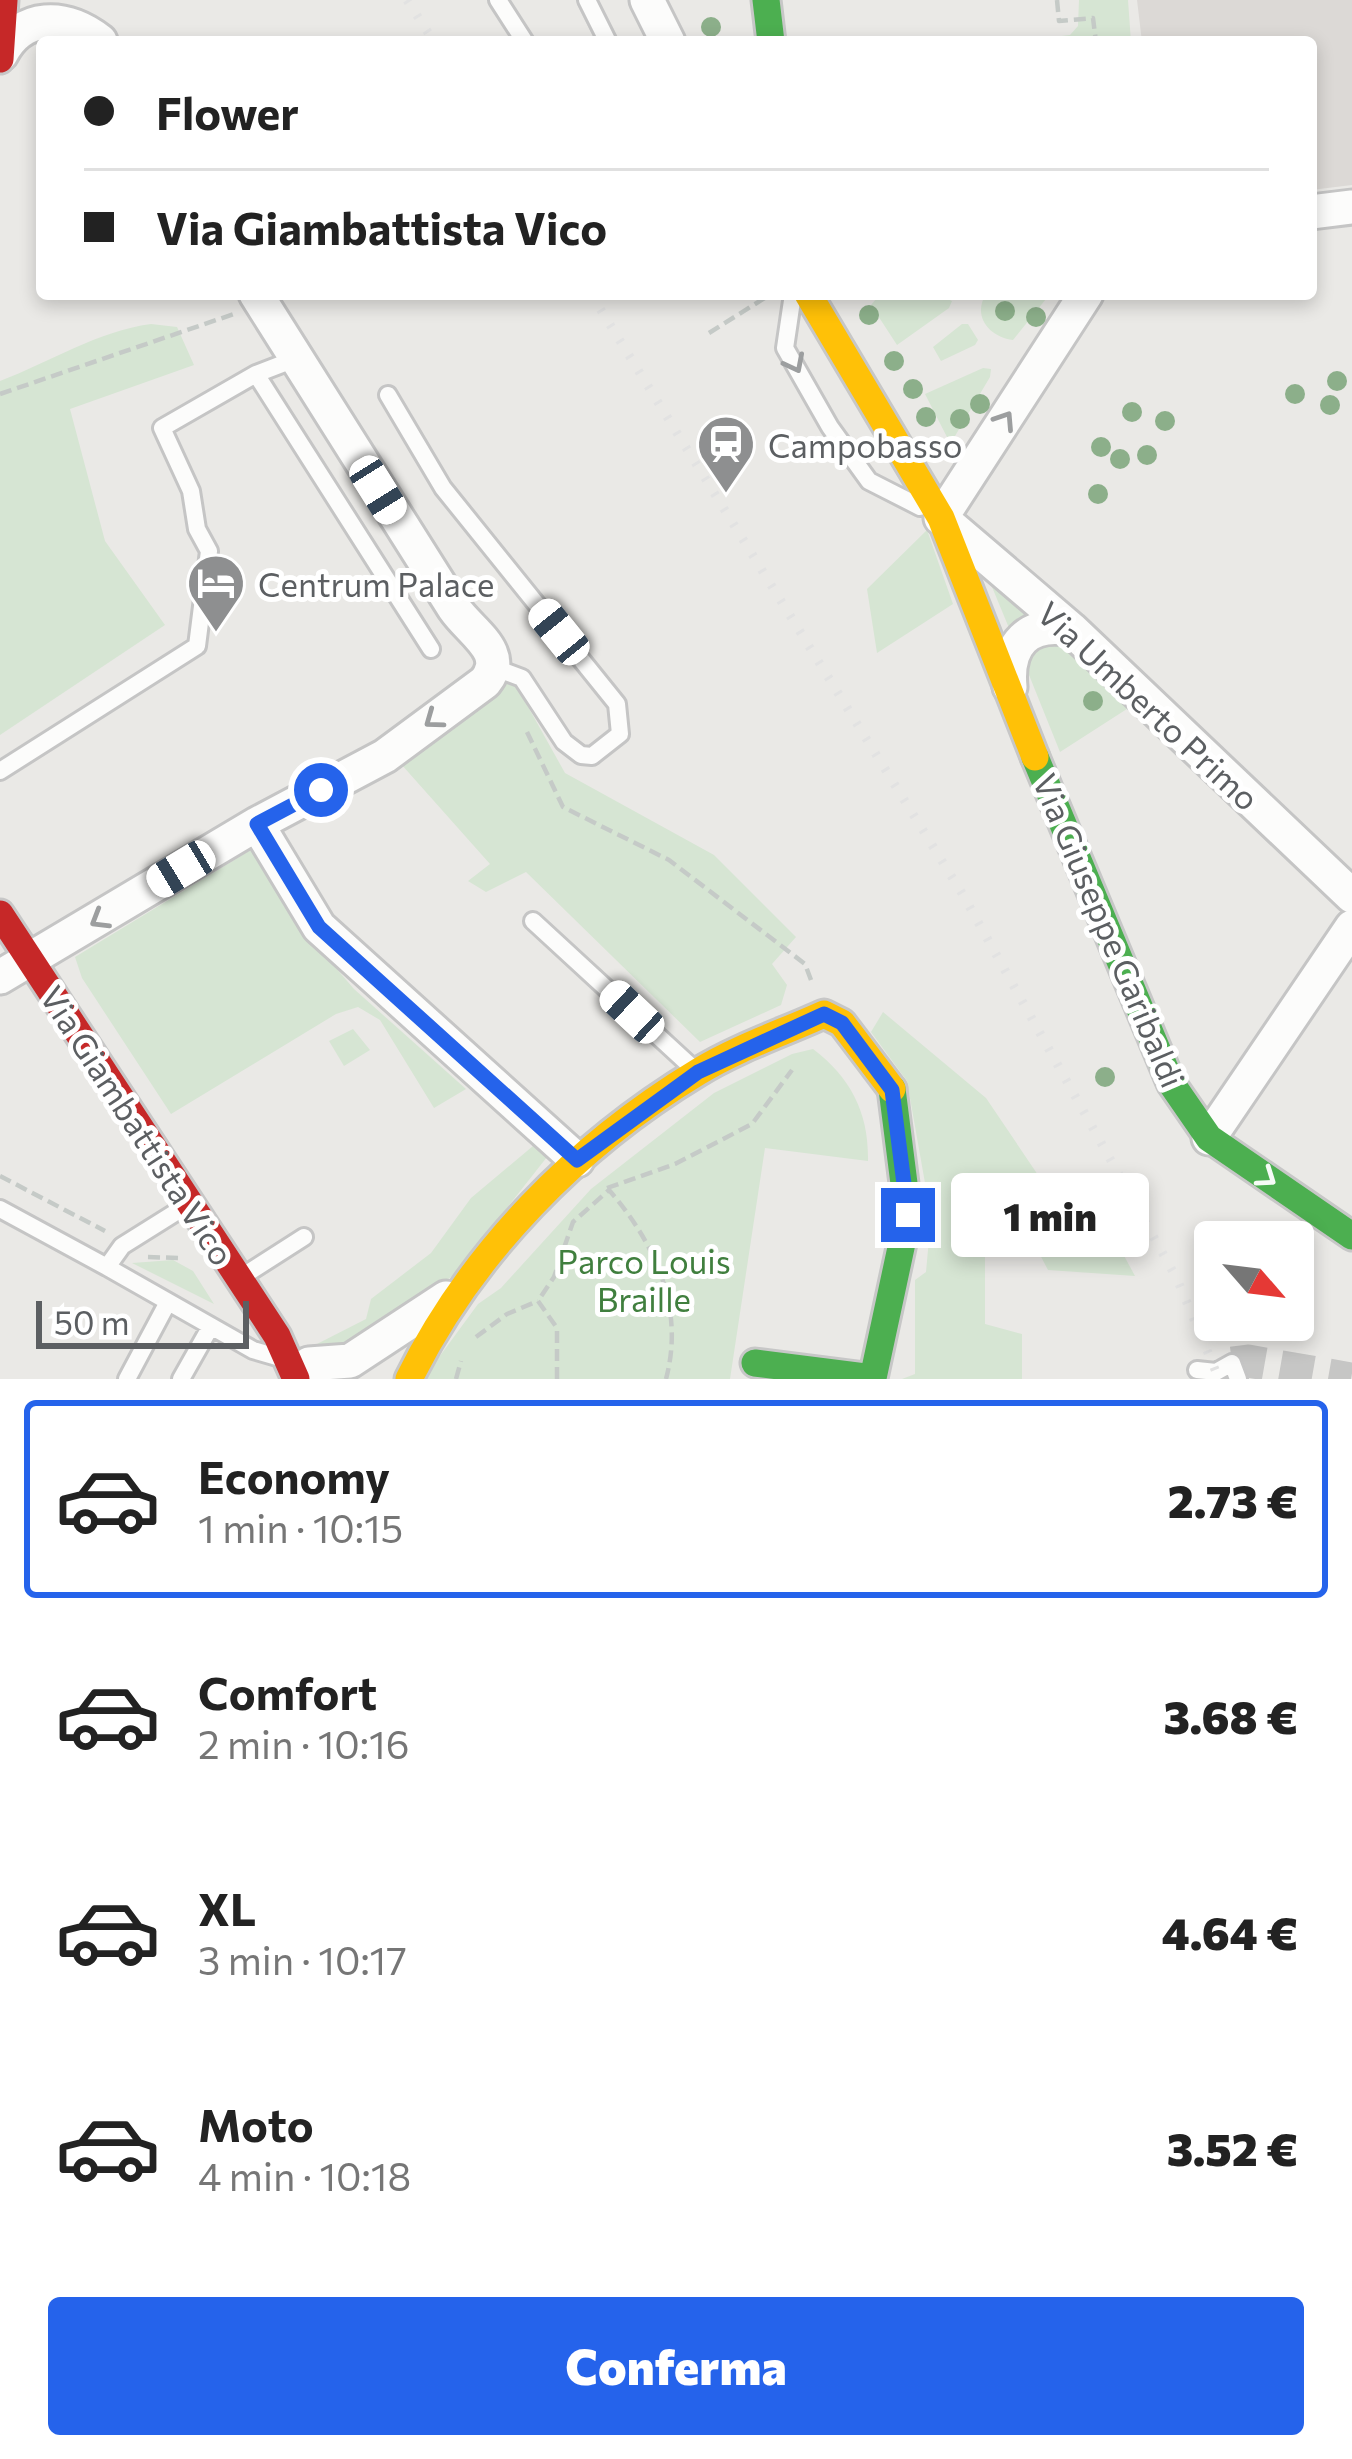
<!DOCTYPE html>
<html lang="it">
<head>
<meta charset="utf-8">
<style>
  :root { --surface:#fff; --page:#f2f2f2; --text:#222; --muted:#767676; --line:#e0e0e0; --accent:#2563eb }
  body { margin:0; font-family:Commissioner,sans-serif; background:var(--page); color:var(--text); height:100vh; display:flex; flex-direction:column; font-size:45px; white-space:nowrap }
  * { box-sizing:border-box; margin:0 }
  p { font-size:39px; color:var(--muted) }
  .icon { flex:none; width:66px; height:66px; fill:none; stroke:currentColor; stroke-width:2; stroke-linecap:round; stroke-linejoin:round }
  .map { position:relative; height:1379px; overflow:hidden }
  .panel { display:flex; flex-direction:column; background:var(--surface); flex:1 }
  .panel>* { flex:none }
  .banner { position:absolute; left:36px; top:36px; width:1281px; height:264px; border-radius:12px; box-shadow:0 6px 18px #0003; display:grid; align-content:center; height:264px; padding:0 48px; background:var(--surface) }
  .needle { width:78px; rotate:118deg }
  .tools { position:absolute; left:1194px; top:1221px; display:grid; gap:24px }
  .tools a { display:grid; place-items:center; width:120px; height:120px; border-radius:12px; background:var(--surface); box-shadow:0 6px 18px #0003; font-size:60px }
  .scale { position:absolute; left:36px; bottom:30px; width:213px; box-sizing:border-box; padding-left:12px; border:6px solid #5c5f62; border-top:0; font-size:33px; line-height:42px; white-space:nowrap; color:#5c5f62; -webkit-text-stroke:9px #fff; paint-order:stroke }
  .end { position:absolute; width:54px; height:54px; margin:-27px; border:15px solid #2563eb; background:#fff; box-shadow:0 0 0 6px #fff }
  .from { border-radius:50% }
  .bubble { position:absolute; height:84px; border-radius:12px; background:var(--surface); box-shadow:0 6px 18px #0003; font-size:39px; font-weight:800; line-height:84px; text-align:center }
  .car { position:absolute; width:36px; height:72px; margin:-36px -18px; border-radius:15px; box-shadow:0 0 9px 3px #0007; background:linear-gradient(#fff 24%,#345 0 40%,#fff 0 76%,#345 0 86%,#fff 0) }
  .banner b { display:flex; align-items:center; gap:42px; height:114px; font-size:45px }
  .banner b+b { border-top:3px solid var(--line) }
  .banner i { width:30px; height:30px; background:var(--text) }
  ul { padding:21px 0 0; list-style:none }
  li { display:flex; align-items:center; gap:36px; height:198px; margin:0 24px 18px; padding:0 24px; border:6px solid transparent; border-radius:12px }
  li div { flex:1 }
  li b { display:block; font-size:45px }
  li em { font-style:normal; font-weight:800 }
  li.current { border-color:var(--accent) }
  li>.icon { width:108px; height:108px; stroke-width:1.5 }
  .action { display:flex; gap:24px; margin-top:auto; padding:24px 48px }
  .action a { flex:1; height:138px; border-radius:12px; background:var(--accent); color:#fff; font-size:48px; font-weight:800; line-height:138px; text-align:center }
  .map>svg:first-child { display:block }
  .education { fill:#dcd9d6 }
  .green { fill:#d6e5d3 }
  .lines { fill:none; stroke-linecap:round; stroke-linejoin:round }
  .street-tunnel { stroke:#c6c6c5; stroke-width:33; stroke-dasharray:33 16; stroke-linecap:butt }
  .lane-casing { stroke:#c5c5c5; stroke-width:22 }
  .street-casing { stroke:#c5c5c5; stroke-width:39 }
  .fast-casing { stroke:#c7c7c7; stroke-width:33 }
  .slow-casing { stroke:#c7c7c7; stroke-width:33 }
  .jam-casing { stroke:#c7c7c7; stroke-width:33 }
  .path { stroke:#c5cac7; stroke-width:4.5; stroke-dasharray:12 6; stroke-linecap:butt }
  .lane { stroke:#fcfcfb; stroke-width:16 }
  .street { stroke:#fcfcfb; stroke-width:33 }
  .fast { stroke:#4caf50; stroke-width:27 }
  .slow { stroke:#ffc107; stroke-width:27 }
  .jam { stroke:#c62828; stroke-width:27 }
  .rail { stroke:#e2e2e2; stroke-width:9; stroke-dasharray:3 15; stroke-linecap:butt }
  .tree { fill:#8caf8a }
  .oneway { stroke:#9c9e9f }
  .oneway2 { stroke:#f6fbf6 }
  .route { stroke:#2563eb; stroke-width:15 }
  .labels { text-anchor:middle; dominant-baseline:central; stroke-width:10; stroke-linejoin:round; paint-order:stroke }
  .poi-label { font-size:33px; fill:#5c5f62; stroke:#fff; text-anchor:start }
  .street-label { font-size:33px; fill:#5c5f62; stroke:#fff }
  .park-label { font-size:33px; fill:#407f3e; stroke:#fff }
</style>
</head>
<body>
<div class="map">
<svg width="1352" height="1379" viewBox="0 0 1352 1379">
  <rect width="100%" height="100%" fill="#eae9e6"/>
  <path class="education" d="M1137,0H1352V185L1311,190V42H1142Z"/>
  <path class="green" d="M1079,0H1128L1131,42H1009L1070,35L1078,26Z
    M986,294H1050L1013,340C989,337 972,316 986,294Z
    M945,298L952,301L949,308L897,345L871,305L876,299Z
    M151,324L177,327L194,365L70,409L105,541L165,625L0,735V381C50,362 98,331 151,324Z
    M962,324H968L978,340L975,345L941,361L933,347Z
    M983,368L991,369L990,377L955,436L947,437L925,394Z
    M927,530L953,604L877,653L867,589Z
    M985,570L1032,614L1009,628Z
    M1043,640L1065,645L1130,707L1060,752L1027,670L1026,658Z
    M512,678L565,773L714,855L796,937L772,964L787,985L781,1005L700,1042L526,872L486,892L468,881L490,864L401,764Z
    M259,845L317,946L354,989L466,1089L434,1108L380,1020L358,1007L336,1014L171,1114L82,978L75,957Z
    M883,1012L986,1098L1082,1240L1109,1228L1135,1276L1048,1270L1038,1251L985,1246V1324L1022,1334V1379H902L915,1374V1280L926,1272L931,1217L907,1081L871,1032Z
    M353,1029L370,1050L344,1066L329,1041Z
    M813,1049C851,1078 869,1113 868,1161L765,1148L730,1379H423L478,1304L501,1288L591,1189L714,1093L792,1054Z
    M533,1146L547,1157L454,1275L337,1354L315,1345L366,1319L371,1299L431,1253L471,1198Z
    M173,1260L193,1271L214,1304L132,1263Z"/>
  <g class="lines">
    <path class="street-tunnel" d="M1232,1363L1248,1361L1351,1379"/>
    <defs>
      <path id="lane" d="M498,0L525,42
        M587,0L608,42
        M793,294L785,348L830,427L869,481L920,507
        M256,374L295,359
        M388,395L443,488L617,704L620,734L592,756L581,755L564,742L522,678L495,668
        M0,771L197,646L209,551L197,529L191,491L162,428L256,374L431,649
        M533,921L697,1072
        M189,1204L122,1246L107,1267L253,1350L277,1357
        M0,1209L107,1267
        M240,1278L304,1237
        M1197,1370L1216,1372L1232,1363L1238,1379
        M127,1379L168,1302
        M181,1379L211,1326"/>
      <path id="street" d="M647,0L668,42
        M1,54C22,13 65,14 100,41
        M1311,212L1352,207
        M1086,294L941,518L1071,629L1352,896
        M1010,687C1006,644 1028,621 1071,629
        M257,824L319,927L577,1160
        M0,977L257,824L385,756L485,682C509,652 471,633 454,608L256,294
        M1209,1138L1352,927
        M309,1364L350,1361L446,1298"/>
      <path id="fast" d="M766,0L771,42
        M1035,757L1171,1083L1209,1138L1352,1236
        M755,1363L873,1378L908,1215L892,1089"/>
      <path id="slow" d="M808,294L941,518L1035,757
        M409,1379C471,1253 577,1145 698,1072C737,1048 782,1033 824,1014L842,1023L892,1089"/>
      <path id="jam" d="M0,59L4,0
        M0,914L277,1336L296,1379"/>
    </defs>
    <use href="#lane" class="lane-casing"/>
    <use href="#street" class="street-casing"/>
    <use href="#fast" class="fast-casing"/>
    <use href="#slow" class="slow-casing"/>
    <use href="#jam" class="jam-casing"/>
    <path class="path" d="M1057,0L1059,21L1093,18L1096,42
      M709,333L771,294
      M0,394L234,314
      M795,449L811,439
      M527,732L563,807L669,860L805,964L811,980
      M0,1176L105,1231
      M607,1188L675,1164L752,1124L792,1070
      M148,1257L179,1258
      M476,1337L507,1314L538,1301
      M456,1379L461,1361
      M557,1379V1328L538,1301L554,1277L573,1222L609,1190C655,1243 685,1308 666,1379"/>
    <use href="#lane" class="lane"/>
    <use href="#street" class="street"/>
    <use href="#fast" class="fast"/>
    <use href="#slow" class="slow"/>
    <use href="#jam" class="jam"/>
    <path class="rail" d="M407,0L434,42
      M591,294L963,895L1177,1279L1219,1379"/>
  </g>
  <g class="tree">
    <circle cx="711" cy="27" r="10"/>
    <circle cx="1005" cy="311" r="10"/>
    <circle cx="869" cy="315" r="10"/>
    <circle cx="1036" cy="317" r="10"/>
    <circle cx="894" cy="361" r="10"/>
    <circle cx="1337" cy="381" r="10"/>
    <circle cx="913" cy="389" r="10"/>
    <circle cx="1295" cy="394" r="10"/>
    <circle cx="980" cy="404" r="10"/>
    <circle cx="1330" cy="405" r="10"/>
    <circle cx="1132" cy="412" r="10"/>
    <circle cx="926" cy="417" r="10"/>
    <circle cx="960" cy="419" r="10"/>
    <circle cx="1165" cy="421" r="10"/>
    <circle cx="1101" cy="447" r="10"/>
    <circle cx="1147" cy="455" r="10"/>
    <circle cx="1120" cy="459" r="10"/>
    <circle cx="1098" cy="494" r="10"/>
    <circle cx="1093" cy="701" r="10"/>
    <circle cx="1105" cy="1077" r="10"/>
  </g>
  <defs><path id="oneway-chevron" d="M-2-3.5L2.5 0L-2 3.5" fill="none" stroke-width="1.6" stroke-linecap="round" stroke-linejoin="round" transform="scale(3)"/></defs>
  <g class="oneway">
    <use href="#oneway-chevron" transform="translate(795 364) rotate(63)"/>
    <use href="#oneway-chevron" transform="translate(1005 420) rotate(-57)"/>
    <use href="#oneway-chevron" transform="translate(433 720) rotate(144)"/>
    <use href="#oneway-chevron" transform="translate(99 920) rotate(149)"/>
  </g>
  <use class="oneway2" href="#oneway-chevron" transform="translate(1267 1178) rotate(35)"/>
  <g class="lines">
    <path class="route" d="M321,790L257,824L319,927L577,1160L698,1072L824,1014L842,1023L892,1090L908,1215"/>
  </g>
  <defs>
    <symbol id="station-pin" viewBox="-11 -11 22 30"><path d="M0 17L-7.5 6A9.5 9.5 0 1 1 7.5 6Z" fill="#8e8f90" stroke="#fff"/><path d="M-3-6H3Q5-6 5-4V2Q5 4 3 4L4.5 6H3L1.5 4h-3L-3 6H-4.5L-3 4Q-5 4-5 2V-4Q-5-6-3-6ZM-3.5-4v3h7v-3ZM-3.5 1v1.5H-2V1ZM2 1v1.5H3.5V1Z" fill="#fff"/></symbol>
    <symbol id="hotel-pin" viewBox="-11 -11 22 30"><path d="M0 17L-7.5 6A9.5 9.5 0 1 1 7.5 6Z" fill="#8e8f90" stroke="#fff"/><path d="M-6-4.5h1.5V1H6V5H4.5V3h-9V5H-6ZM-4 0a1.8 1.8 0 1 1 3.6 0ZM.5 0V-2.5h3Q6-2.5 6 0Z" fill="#fff"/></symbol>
  </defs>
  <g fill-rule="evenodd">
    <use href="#station-pin" x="693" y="411" width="66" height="90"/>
    <use href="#hotel-pin" x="183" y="550" width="66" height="90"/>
  </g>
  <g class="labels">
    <g class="poi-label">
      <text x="768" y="444">Campobasso</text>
      <text x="258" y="583">Centrum Palace</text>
    </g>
    <g class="street-label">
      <text transform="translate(1149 705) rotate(43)">Via Umberto Primo</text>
      <text transform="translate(1110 930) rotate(67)">Via Giuseppe Garibaldi</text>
      <text transform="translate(138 1125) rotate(57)">Via Giambattista Vico</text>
    </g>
    <g class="park-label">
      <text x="644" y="1260">Parco Louis<tspan x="644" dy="38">Braille</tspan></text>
    </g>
  </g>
</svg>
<div class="tools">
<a><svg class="needle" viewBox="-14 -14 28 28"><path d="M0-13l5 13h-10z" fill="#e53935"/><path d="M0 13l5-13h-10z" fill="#767676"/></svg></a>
</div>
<div class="scale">50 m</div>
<i class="end from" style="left:321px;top:790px"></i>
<i class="end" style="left:908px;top:1215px"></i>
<div class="bubble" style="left:951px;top:1173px;width:198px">1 min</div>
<i class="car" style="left:378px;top:490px;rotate:148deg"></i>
<i class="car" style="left:559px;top:632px;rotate:321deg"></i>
<i class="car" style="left:181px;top:869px;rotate:239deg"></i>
<i class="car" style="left:632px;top:1012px;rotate:313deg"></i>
<div class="banner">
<b><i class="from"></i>Flower</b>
<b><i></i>Via Giambattista Vico</b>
</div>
</div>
<section class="panel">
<ul>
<li class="current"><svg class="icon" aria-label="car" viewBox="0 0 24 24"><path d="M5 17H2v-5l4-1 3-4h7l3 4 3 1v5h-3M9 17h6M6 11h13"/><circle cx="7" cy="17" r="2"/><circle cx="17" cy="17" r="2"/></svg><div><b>Economy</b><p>1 min · 10:15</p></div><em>2.73 €</em></li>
<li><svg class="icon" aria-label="car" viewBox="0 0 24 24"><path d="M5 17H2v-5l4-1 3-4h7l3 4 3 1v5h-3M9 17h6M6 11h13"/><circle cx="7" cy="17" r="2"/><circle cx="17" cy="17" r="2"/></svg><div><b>Comfort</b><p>2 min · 10:16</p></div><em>3.68 €</em></li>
<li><svg class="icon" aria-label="car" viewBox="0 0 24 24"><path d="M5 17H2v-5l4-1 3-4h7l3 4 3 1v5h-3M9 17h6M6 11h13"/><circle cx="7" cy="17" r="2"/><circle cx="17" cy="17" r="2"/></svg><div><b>XL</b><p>3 min · 10:17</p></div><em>4.64 €</em></li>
<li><svg class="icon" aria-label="car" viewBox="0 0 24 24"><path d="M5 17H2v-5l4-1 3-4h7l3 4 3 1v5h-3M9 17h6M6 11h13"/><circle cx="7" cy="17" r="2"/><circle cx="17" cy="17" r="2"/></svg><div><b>Moto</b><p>4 min · 10:18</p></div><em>3.52 €</em></li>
</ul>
<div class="action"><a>Conferma</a></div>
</section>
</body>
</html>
